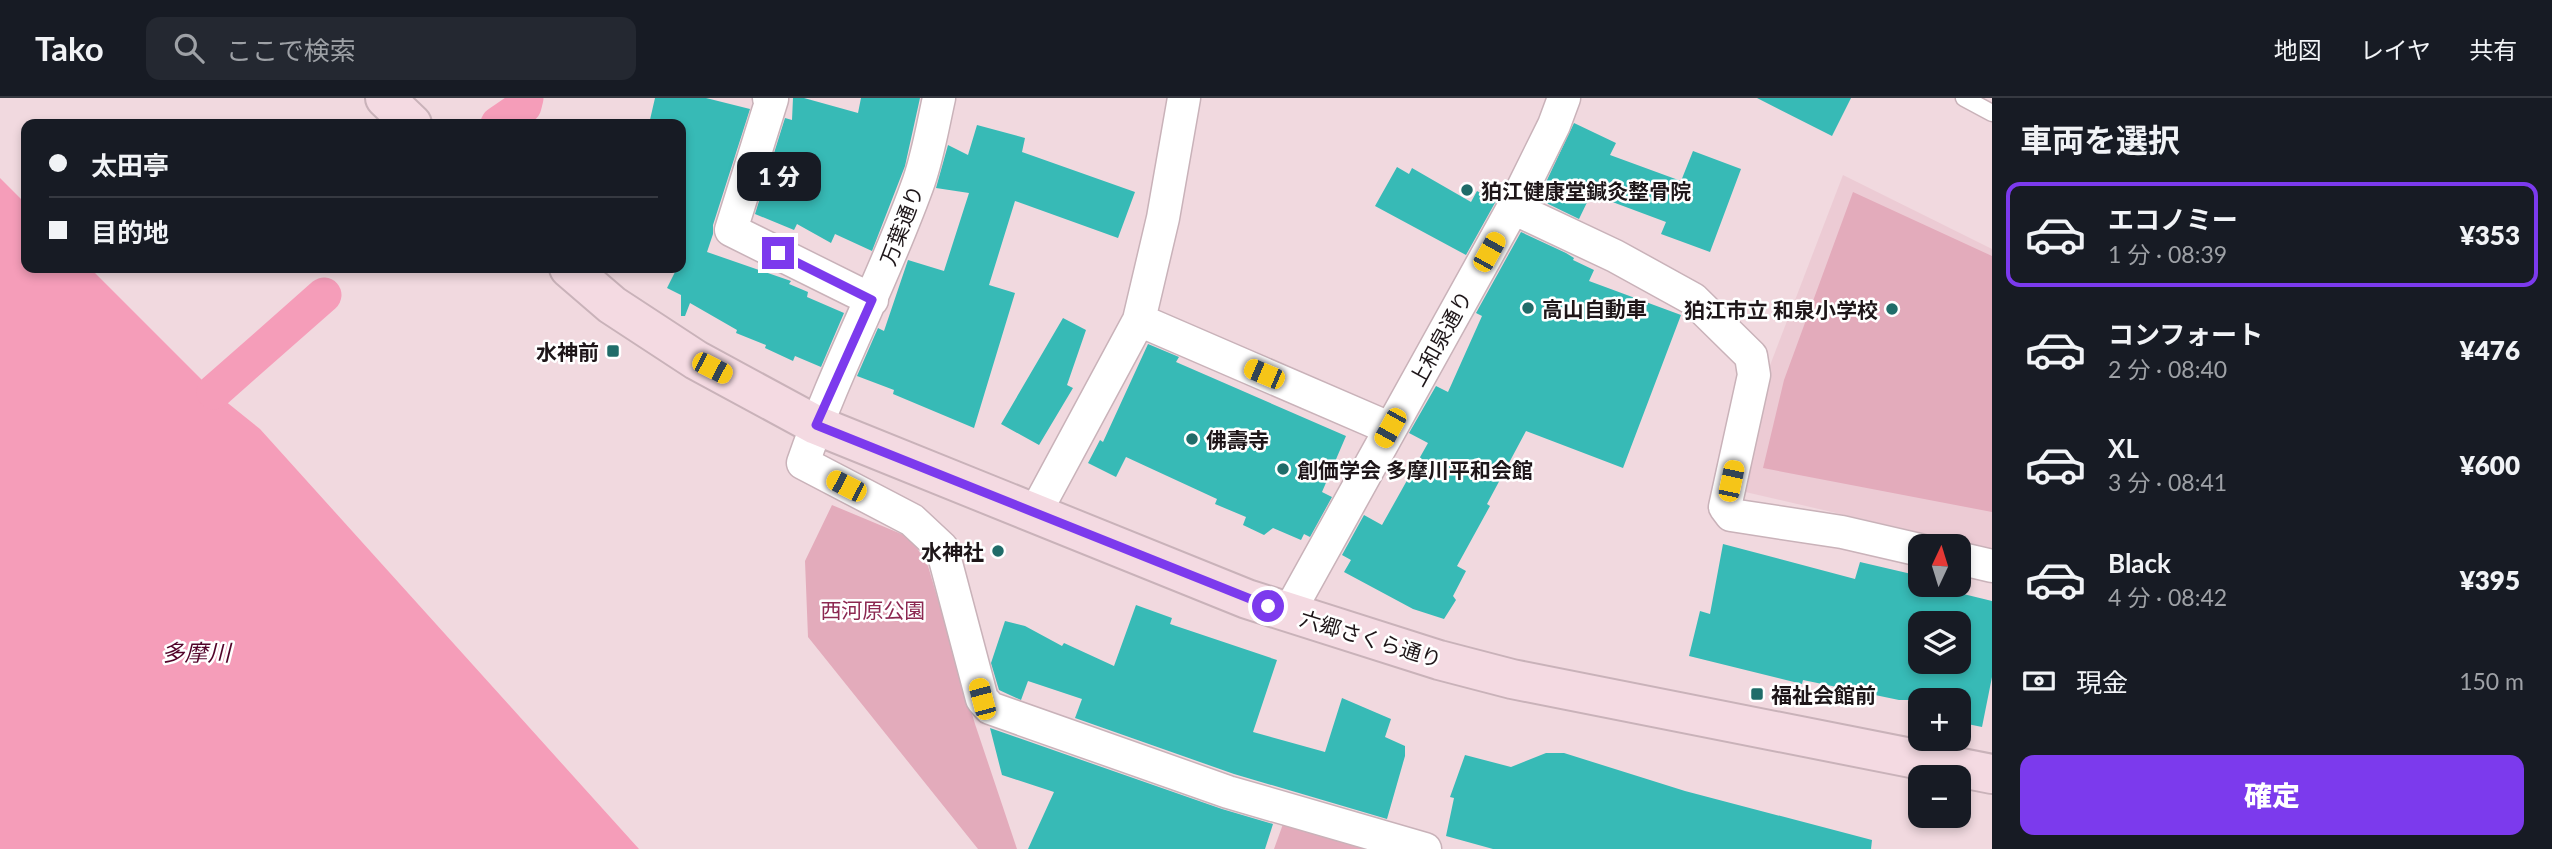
<!DOCTYPE html>
<html lang="ja">
<head>
<meta charset="utf-8">
<style>
  :root { --surface:#171b24; --page:#242831; --text:#f1f3f6; --muted:#9ea1a6; --line:#363941; --accent:#7c3aed }
  body { margin:0; font-family:Lato,"Noto Sans JP",sans-serif; background:var(--page); color:var(--text); height:100vh; display:flex; flex-direction:column; font-size:26px; white-space:nowrap }
  * { box-sizing:border-box; margin:0 }
  p { font-size:23px; color:var(--muted) }
  .icon { flex:none; width:38px; height:38px; fill:none; stroke:currentColor; stroke-width:2; stroke-linecap:round; stroke-linejoin:round }
  .map { position:relative; flex:1; overflow:hidden }
  .panel { display:flex; flex-direction:column; background:var(--surface); width:560px }
  .panel>* { flex:none }
  .guide { position:absolute; left:21px; top:21px; width:665px; height:154px; border-radius:14px; box-shadow:0 4px 10px #0003; display:grid; align-content:center; height:154px; padding:0 28px; background:var(--surface) }
  .needle { width:46px; rotate:4deg }
  .controls { position:absolute; left:1908px; top:436px; display:grid; gap:14px }
  .controls a { display:grid; place-items:center; width:63px; height:63px; border-radius:14px; background:var(--surface); box-shadow:0 4px 10px #0003; font-size:35px }
  .end { position:absolute; width:32px; height:32px; margin:-16px; border:9px solid #7c3aed; background:#fff; box-shadow:0 0 0 4px #fff }
  .from { border-radius:50% }
  .bubble { position:absolute; height:49px; border-radius:14px; background:var(--surface); box-shadow:0 4px 10px #0003; font-size:23px; font-weight:800; line-height:49px; text-align:center }
  .car { position:absolute; width:21px; height:42px; margin:-21px -10px; border-radius:9px; box-shadow:0 0 5px 2px #0007; background:linear-gradient(#f5c518 24%,#345 0 40%,#f5c518 0 76%,#345 0 86%,#f5c518 0) }
  .guide b { display:flex; align-items:center; gap:24px; height:66px; font-size:26px }
  .guide b+b { border-top:2px solid var(--line) }
  .guide i { width:18px; height:18px; background:var(--text) }
  ul { padding:0; list-style:none }
  li { display:flex; align-items:center; gap:21px; height:105px; margin:0 14px 10px; padding:0 14px; border:4px solid transparent; border-radius:14px }
  li div { flex:1 }
  li b { display:block; font-size:26px }
  li em { font-style:normal; font-weight:800 }
  li.active { border-color:var(--accent) }
  li>.icon { width:63px; height:63px; stroke-width:1.5 }
  h2 { padding:0 28px; font-size:32px; line-height:84px }
  .pay { display:flex; align-items:center; gap:18px; height:77px; padding:0 28px; font-size:26px }
  .pay p { margin-inline-start:auto }
  .button { display:flex; gap:14px; margin-top:auto; padding:14px 28px }
  .button a { flex:1; height:80px; border-radius:14px; background:var(--accent); color:#fff; font-size:28px; font-weight:800; line-height:80px; text-align:center }
  header { display:flex; align-items:center; gap:42px; box-sizing:border-box; height:98px; padding:0 35px; background:var(--surface); border-bottom:2px solid var(--line) }
  header strong { font-size:33px }
  nav { display:flex; gap:38px; margin-inline-start:auto; font-size:24px }
  .search { width:490px; height:63px; background:var(--page); display:flex; align-items:center; gap:18px; box-sizing:border-box; padding:0 24px; border-radius:14px; color:var(--muted); font-size:26px }
  main { display:flex; flex:1; min-height:0 }
  .map>svg:first-child { display:block }
  .built { fill:#eccbd4 }
  .green { fill:#e3abbb }
  .water { fill:#f59db9 }
  .lines { fill:none; stroke-linecap:round; stroke-linejoin:round }
  .canal { stroke:#f59db9; stroke-width:35 }
  .building { fill:#37bab6; fill-rule:evenodd }
  .lane-casing { stroke:#c9b2b9; stroke-width:19 }
  .street-casing { stroke:#c9b2b9; stroke-width:35 }
  .secondary-casing { stroke:#c9b2b9; stroke-width:42 }
  .lane { stroke:#fff; stroke-width:16 }
  .street { stroke:#fff; stroke-width:32 }
  .secondary { stroke:#f4dae2; stroke-width:38 }
  .route { stroke:#7c3aed; stroke-width:9 }
  .poi-dot { fill:#206c69; stroke:#fff; stroke-width:2.5 }
  .labels { text-anchor:middle; dominant-baseline:central; stroke-width:5; stroke-linejoin:round; paint-order:stroke }
  .poi-label { font-size:21px; font-weight:bold; fill:#1e1619; stroke:#fff; text-anchor:start }
  .street-label { font-size:21px; fill:#1e1619; stroke:#fff }
  .park-label { font-size:21px; fill:#8c2851; stroke:#fff }
  .water-label { font-size:23px; font-style:italic; fill:#520329; stroke:#fff }
</style>
</head>
<body>
<header>
<strong>Tako</strong>
<div class="search"><svg class="icon" aria-label="search" viewBox="0 0 24 24"><circle cx="10" cy="10" r="6"/><path d="M15 15l6 6"/></svg>ここで検索</div>
<nav><a>地図</a><a>レイヤ</a><a>共有</a></nav>
</header>
<main>
<div class="map">
<svg width="1992" height="751" viewBox="0 0 1992 751">
  <rect width="100%" height="100%" fill="#f1d9df"/>
  <path class="built" d="M1843,77L1992,151V451L1741,393L1769,270Z"/>
  <path class="green" d="M1853,94L1992,158V414L1763,370L1784,282Z
    M832,407L911,440L928,468L975,626L1017,751H978L808,539L805,463Z
    M1283,726L1365,751H1274Z"/>
  <path class="water" d="M0,80L26,106V170H90L214,294L260,331L639,751H0Z"/>
  <g class="lines">
    <path class="canal" d="M498,26L524,8L526,0
      M214,294L324,197"/>
  </g>
  <path class="building" d="M655,0H706L750,11L713,127V136L707,154L791,183L789,186L808,194L807,199L844,215L821,269L795,258L793,263L765,250L766,247L736,235L737,232L690,205L685,218H681V197L667,190L677,170H681V26H649Z
    M793,0H804L858,15L861,0H920L905,68L872,153L835,136L831,145L797,126L794,132L755,116L785,20L792,22Z
    M1757,0H1851L1832,38Z
    M1574,25L1616,45L1610,57L1681,83L1693,53L1741,71L1710,154L1661,136L1666,124L1591,96L1579,121L1538,101Z
    M977,27L1025,40L1022,54L1135,94L1118,140L1015,103L989,187L1015,195L974,330L893,296L894,292L857,278L878,230L884,233L908,162L944,173L969,95L936,90L948,47L968,57Z
    M1397,69L1409,76L1412,70L1471,104L1477,93L1496,103L1466,157L1375,108Z
    M1521,134L1566,155L1574,160L1573,162L1594,172L1589,183L1681,217L1623,370L1526,333L1487,406L1490,408L1457,468L1466,473L1453,498L1456,502L1444,521L1413,511L1344,474L1351,462L1342,457L1364,417L1382,427L1428,345L1409,335L1436,288L1448,294L1482,218L1476,215Z
    M1063,220L1086,232L1067,287L1073,290L1039,347L1001,326Z
    M1148,246L1179,259L1176,264L1346,338L1322,394L1332,399L1310,439L1304,436L1301,442L1273,430L1264,437L1243,427L1246,419L1215,406L1217,401L1126,359L1116,379L1088,365L1100,342L1103,344Z
    M1723,446L1855,481L1860,464L1920,478V486H1949L1947,492L1992,503V579L1982,629L1958,624V602H1899L1803,582L1802,586L1689,558L1700,513L1710,516ZM1920,525H1958V564H1920Z
    M1136,507L1172,520L1170,526L1277,562L1253,634L1325,654L1342,600L1391,621L1385,639L1405,648V658L1387,721L1234,676L1075,620L1082,601L1028,583L1021,602L999,592L991,565L1005,523L1025,528L1062,548L1064,545L1114,568Z
    M990,630L1222,711L1273,726L1265,751H1028L1054,694L1002,677Z
    M1546,655H1564L1685,693L1872,742L1871,751H1493L1446,738L1454,700L1450,699L1465,657L1511,669Z"/>
  <g class="lines">
    <defs>
      <path id="lane" d="M1964,0L1992,15"/>
      <path id="street" d="M769,0L772,1L731,132L872,202
        M939,0C933,27 928,57 919,83C885,179 836,269 803,365L912,422L942,450L982,601L990,610L1228,694L1425,751
        M1513,110L1615,158L1693,201L1751,258L1754,277L1725,409L1731,417L1842,434L1920,452
        M1139,222L1389,330
        M1035,415L1139,222L1163,120L1184,0
        M1958,460L1992,468
        M1289,514L1513,110L1554,27L1564,0"/>
      <path id="secondary" d="M385,0L412,26
        M569,170L612,207L696,262L816,327L1247,501L1439,562L1512,581L1992,676"/>
    </defs>
    <use href="#lane" class="lane-casing"/>
    <use href="#street" class="street-casing"/>
    <use href="#secondary" class="secondary-casing"/>
    <use href="#lane" class="lane"/>
    <use href="#street" class="street"/>
    <use href="#secondary" class="secondary"/>
  </g>
  <g class="lines">
    <path class="route" d="M778,155L872,202L816,327L1268,508"/>
  </g>
  <g class="poi-dot">
    <circle cx="1467" cy="92" r="7"/>
    <circle cx="1528" cy="210" r="7"/>
    <circle cx="1892" cy="211" r="7"/>
    <rect x="606" y="246" width="14" height="14" rx="3.5"/>
    <circle cx="1192" cy="341" r="7"/>
    <circle cx="1283" cy="371" r="7"/>
    <circle cx="998" cy="453" r="7"/>
    <rect x="1750" y="589" width="14" height="14" rx="3.5"/>
  </g>
  <g class="labels">
    <g class="poi-label">
      <text x="1481" y="92">狛江健康堂鍼灸整骨院</text>
      <text x="1542" y="210">高山自動車</text>
      <text x="1878" y="211" text-anchor="end">狛江市立 和泉小学校</text>
      <text x="599" y="253" text-anchor="end">水神前</text>
      <text x="1206" y="341">佛壽寺</text>
      <text x="1297" y="371">創価学会 多摩川平和会館</text>
      <text x="984" y="453" text-anchor="end">水神社</text>
      <text x="1771" y="596">福祉会館前</text>
    </g>
    <g class="street-label">
      <text transform="translate(901 127) rotate(-69)">万葉通り</text>
      <text transform="translate(1440 240) rotate(-61)">上和泉通り</text>
      <text transform="translate(1371 540) rotate(17)">六郷さくら通り</text>
    </g>
    <g class="park-label">
      <text x="873" y="511">西河原公園</text>
    </g>
    <g class="water-label">
      <text x="196" y="554">多摩川</text>
    </g>
  </g>
</svg>
<div class="controls">
<a><svg class="needle" viewBox="-14 -14 28 28"><path d="M0-13l5 13h-10z" fill="#e53935"/><path d="M0 13l5-13h-10z" fill="#9ea1a6"/></svg></a>
<a><svg class="icon" aria-label="layers" viewBox="0 0 24 24"><path d="M12 4l9 5-9 5-9-5zM3 14l9 5 9-5"/></svg></a>
<a>+</a>
<a>−</a>
</div>
<i class="end from" style="left:1268px;top:508px"></i>
<i class="end" style="left:778px;top:155px"></i>
<div class="bubble" style="left:737px;top:54px;width:84px">1 分</div>
<i class="car" style="left:1489px;top:154px;rotate:29deg"></i>
<i class="car" style="left:712px;top:270px;rotate:117deg"></i>
<i class="car" style="left:1264px;top:276px;rotate:293deg"></i>
<i class="car" style="left:1390px;top:330px;rotate:209deg"></i>
<i class="car" style="left:1731px;top:383px;rotate:12deg"></i>
<i class="car" style="left:846px;top:388px;rotate:297deg"></i>
<i class="car" style="left:982px;top:601px;rotate:345deg"></i>
<div class="guide">
<b><i class="from"></i>太田亭</b>
<b><i></i>目的地</b>
</div>
</div>
<section class="panel">
<h2>車両を選択</h2>
<ul>
<li class="active"><svg class="icon" aria-label="car" viewBox="0 0 24 24"><path d="M5 17H2v-5l4-1 3-4h7l3 4 3 1v5h-3M9 17h6M6 11h13"/><circle cx="7" cy="17" r="2"/><circle cx="17" cy="17" r="2"/></svg><div><b>エコノミー</b><p>1 分 · 08:39</p></div><em>¥353</em></li>
<li><svg class="icon" aria-label="car" viewBox="0 0 24 24"><path d="M5 17H2v-5l4-1 3-4h7l3 4 3 1v5h-3M9 17h6M6 11h13"/><circle cx="7" cy="17" r="2"/><circle cx="17" cy="17" r="2"/></svg><div><b>コンフォート</b><p>2 分 · 08:40</p></div><em>¥476</em></li>
<li><svg class="icon" aria-label="car" viewBox="0 0 24 24"><path d="M5 17H2v-5l4-1 3-4h7l3 4 3 1v5h-3M9 17h6M6 11h13"/><circle cx="7" cy="17" r="2"/><circle cx="17" cy="17" r="2"/></svg><div><b>XL</b><p>3 分 · 08:41</p></div><em>¥600</em></li>
<li><svg class="icon" aria-label="car" viewBox="0 0 24 24"><path d="M5 17H2v-5l4-1 3-4h7l3 4 3 1v5h-3M9 17h6M6 11h13"/><circle cx="7" cy="17" r="2"/><circle cx="17" cy="17" r="2"/></svg><div><b>Black</b><p>4 分 · 08:42</p></div><em>¥395</em></li>
</ul>
<div class="pay"><svg class="icon" aria-label="cash" viewBox="0 0 24 24"><path d="M3 7h18v10H3z"/><circle cx="12" cy="12" r="2"/></svg>現金<p>150 m</p></div>
<div class="button"><a>確定</a></div>
</section>
</main>
</body>
</html>
